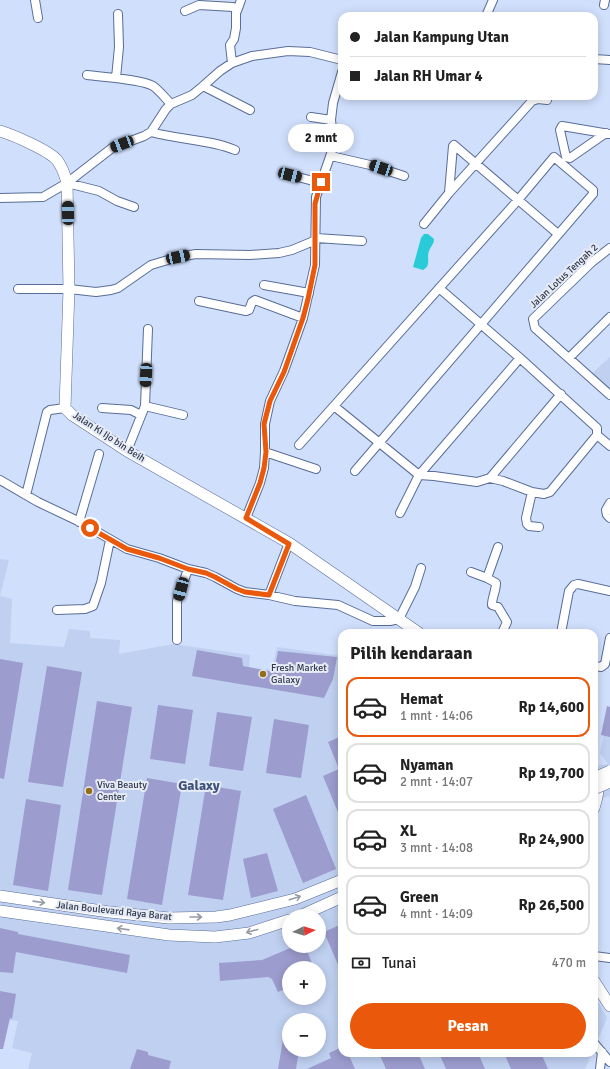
<!DOCTYPE html>
<html lang="id">
<head>
<meta charset="utf-8">
<style>
  :root { --surface:#fff; --page:#f2f2f2; --text:#222; --muted:#767676; --line:#e0e0e0; --accent:#ea580c }
  body { margin:0; font-family:Signika,sans-serif; background:var(--page); color:var(--text); height:100vh; display:flex; flex-direction:column; font-size:15px; white-space:nowrap }
  * { box-sizing:border-box; margin:0 }
  p { font-size:13px; color:var(--muted) }
  .icon { flex:none; width:22px; height:22px; fill:none; stroke:currentColor; stroke-width:2; stroke-linecap:round; stroke-linejoin:round }
  .map { position:relative; flex:1; overflow:hidden }
  .drawer { position:absolute; left:338px; top:629px; width:260px; height:428px; display:flex; flex-direction:column; background:var(--surface); border-radius:12px; box-shadow:0 2px 10px #0003 }
  .drawer>* { flex:none }
  .guide { position:absolute; left:338px; top:12px; width:260px; height:88px; border-radius:12px; box-shadow:0 2px 10px #0003; display:grid; align-content:center; height:88px; padding:0 12px; background:var(--surface) }
  .needle { width:26px; rotate:85deg }
  .fabs { position:absolute; left:282px; top:909px; display:grid; gap:8px }
  .fabs a { display:grid; place-items:center; width:44px; height:44px; border-radius:50%; background:var(--surface); box-shadow:0 2px 10px #0003; font-size:20px }
  .end { position:absolute; width:18px; height:18px; margin:-9px; border:5px solid #ea580c; background:#fff; box-shadow:0 0 0 2px #fff }
  .from { border-radius:50% }
  .bubble { position:absolute; height:28px; border-radius:14px; background:var(--surface); box-shadow:0 2px 10px #0003; font-size:13px; font-weight:700; line-height:28px; text-align:center }
  .car { position:absolute; width:12px; height:24px; margin:-12px -6px; border-radius:5px; box-shadow:0 0 3px 1px #0007; background:linear-gradient(#222 24%,#8ab4d8 0 40%,#222 0 76%,#8ab4d8 0 86%,#222 0) }
  .guide b { display:flex; align-items:center; gap:14px; height:38px; font-size:15px }
  .guide b+b { border-top:1px solid var(--line) }
  .guide i { width:10px; height:10px; background:var(--text) }
  ul { padding:0; list-style:none }
  li { display:flex; align-items:center; gap:12px; height:60px; margin:0 8px 6px; padding:0 4px; border:2px solid var(--line); border-radius:12px }
  li div { flex:1 }
  li b { display:block; font-size:15px }
  li em { font-style:normal; font-weight:700 }
  li.current { border-color:var(--accent) }
  li>.icon { width:36px; height:36px; stroke-width:1.5 }
  h2 { padding:0 12px; font-size:18px; line-height:48px }
  .pay { display:flex; align-items:center; gap:10px; height:44px; padding:0 12px; font-size:15px }
  .pay p { margin-inline-start:auto }
  .action { display:flex; gap:8px; margin-top:auto; padding:8px 12px }
  .action a { flex:1; height:46px; border-radius:24px; background:var(--accent); color:#fff; font-size:16px; font-weight:700; line-height:46px; text-align:center }
  .map>svg:first-child { display:block }
  .built { fill:#bfd0f0; fill-rule:evenodd }
  .water { fill:#29cbd9 }
  .building { fill:#9c9cce }
  .lines { fill:none; stroke-linecap:round; stroke-linejoin:round }
  .street-casing { stroke:#586d98; stroke-width:10 }
  .secondary-casing { stroke:#586d98; stroke-width:12 }
  .street { stroke:#fff; stroke-width:8 }
  .secondary { stroke:#fff; stroke-width:11 }
  .secondary-bridge-casing { stroke:#586d98; stroke-width:12; stroke-linecap:butt }
  .secondary-bridge { stroke:#fff; stroke-width:11 }
  .oneway { stroke:#979ca6 }
  .route { stroke:#ea580c; stroke-width:5 }
  .poi-dot { fill:#926e15; stroke:#e6ebf5; stroke-width:1.5 }
  .labels { text-anchor:middle; dominant-baseline:central; stroke-width:4; stroke-linejoin:round; paint-order:stroke }
  .street-label { font-size:10px; fill:#2f384c; stroke:#e6ebf5 }
  .poi-label { font-size:10px; fill:#2f384c; stroke:#e6ebf5; text-anchor:start }
  .district-label { font-size:14px; font-weight:bold; fill:#3e517a; stroke:#e6ebf5 }
</style>
</head>
<body>
<div class="map">
<svg width="610" height="1069" viewBox="0 0 610 1069">
  <rect width="100%" height="100%" fill="#d0dffc"/>
  <path class="built" d="M610,357V398L588,377Z
    M0,559L9,560L0,596L12,599L10,643L64,647L69,629L90,631V638L120,640L119,654L173,644L250,655L249,667L272,670L277,647L342,656V1053H592L585,1069H28L32,1053L12,1048L18,1021L0,1019ZM289,916H319V946H289ZM289,968H319V998H289ZM289,1020H319V1050H289Z
    M610,705V799L609,796L594,801V766L608,764L600,753Z
    M594,994L607,1018L594,1049Z"/>
  <path class="water" d="M424,234H428L434,239C434,244 431,246 429,251C426,258 432,265 423,270L413,267L421,238Z"/>
  <path class="building" d="M197,650L242,658L243,666L274,672L278,651L337,657L333,679L324,698L192,676Z
    M0,659L23,663L4,779L0,778Z
    M47,666L82,672L63,787L28,782Z
    M97,701L132,707L102,895L68,890Z
    M158,705L193,710L185,764L150,759Z
    M607,706L610,707V737L601,735Z
    M217,712L252,717L243,771L209,766Z
    M274,719L309,725L301,778L266,773Z
    M342,736V822L323,776L339,769L328,742Z
    M147,778L182,784L162,905L127,899Z
    M206,785L241,791L223,900L188,895Z
    M306,795L336,869L303,883L273,809Z
    M26,799L61,805L48,891L13,885Z
    M267,853L278,891L251,898L243,859Z
    M342,924V974L324,932Z
    M0,928L18,932V934L130,955L127,973L16,952L13,973L0,972Z
    M295,946H305L314,968H289V987L278,992L272,979L268,977L220,981L219,963L262,960Z
    M0,991L16,994L12,1019L10,1018L3,1049H0Z
    M285,1028H289V1050H299L296,1069H278Z
    M342,1047V1053H348L355,1069H307L331,1058L329,1053Z
    M137,1049L148,1052V1055L171,1061L169,1069H130Z
    M379,1053H418L425,1069H386Z
    M439,1053H478L485,1069H446Z
    M504,1053H541L548,1069H511Z"/>
  <g class="lines">
    <defs>
      <path id="street" d="M35,0L38,18
        M604,5L605,0
        M185,11L199,5L233,7L236,9V28L234,39L230,45L232,63
        M237,11L241,0
        M486,16L493,0
        M594,59L610,60
        M87,75C102,77 141,79 153,86C160,91 165,98 171,104
        M116,78L119,47L118,14
        M203,86L250,110
        M311,117L331,120
        M151,132C179,140 209,139 235,150
        M606,133L570,158L566,157L560,130L562,126L610,134
        M331,156L370,165L404,176
        M290,175L321,183
        M67,183L99,191L117,201L134,207
        M449,193L453,146L454,145L558,234
        M0,198L43,197L67,183L112,148L144,136L151,132L166,109L171,104L192,95L203,86L220,71L232,63L252,56L288,51L310,52L342,60
        M424,224L449,193L532,101L538,99L547,100
        M316,238L362,241
        M610,248L592,262L533,319L535,328L610,395
        M264,285L309,293
        M439,288L520,358L597,428V435L610,446
        M18,289H69L96,292L111,290L118,288L151,265L178,257L196,254L250,255L279,253L292,250L316,240
        M199,301L246,311L249,310L252,302L255,300L303,318
        M569,358L610,317
        M145,406L148,329
        M334,406L419,475L434,476L477,482L490,478L503,481L532,492L544,494L550,492L597,435
        M102,408L131,410L141,415
        M299,445L518,200L554,157L593,190V194L355,471
        M127,451L145,406L183,415
        M265,452L316,469
        M490,478L561,394
        M0,480L38,502L80,522L127,549L159,558L188,569L206,573L215,577L237,589L245,592L269,595L295,601L338,605L373,621H390L399,619
        M532,492L526,518L527,524L529,526L539,527
        M26,495L47,412L50,410L65,408
        M610,503L606,510L607,515L610,518
        M400,513L419,475L520,358
        M246,518L260,483L264,468L265,452V424L270,401L284,371L303,318L315,265L316,197L334,145L331,120L333,103L342,72
        M79,522L99,454
        M471,572L487,578L496,583C496,591 492,597 492,605L498,607L507,622L502,633
        M487,578L498,547
        M269,595L289,543
        M57,610L85,609L93,606L101,583L110,540
        M399,619L415,587L421,568
        M561,633L569,591L574,585L578,584L610,591
        M177,640V601L188,569
        M594,666L601,667L605,664L610,638
        M594,956L610,958
        M594,1043L610,1062
        M600,1069L602,1052"/>
      <path id="secondary" d="M0,131C13,135 48,150 57,160C62,167 65,175 67,183L69,289L65,408L72,415L127,451L289,543L419,633
        M594,808C597,798 600,789 596,779
        M0,896L109,912L169,918L216,917L230,915L295,899L342,880
        M0,911L169,935L215,937L249,933L289,920
        M300,916L342,897
        M594,981L610,1006"/>
    </defs>
    <use href="#street" class="street-casing"/>
    <use href="#secondary" class="secondary-casing"/>
    <use href="#street" class="street"/>
    <use href="#secondary" class="secondary"/>
    <defs>
      <path id="secondary-bridge" d="M594,778L610,771
        M594,789L610,782"/>
    </defs>
    <use href="#secondary-bridge" class="secondary-bridge-casing"/>
    <use href="#secondary-bridge" class="secondary-bridge"/>
  </g>
  <defs><path id="oneway-shaft" d="M-6 0H5M1.5-3L5.5 0L1.5 3" fill="none" stroke-width="1.6" stroke-linecap="round" stroke-linejoin="round"/></defs>
  <g class="oneway">
    <use href="#oneway-shaft" transform="translate(295 898) rotate(-18)"/>
    <use href="#oneway-shaft" transform="translate(39 902) rotate(8)"/>
    <use href="#oneway-shaft" transform="translate(196 917)"/>
    <use href="#oneway-shaft" transform="translate(123 929) rotate(-172)"/>
    <use href="#oneway-shaft" transform="translate(252 931) rotate(165)"/>
  </g>
  <g class="lines">
    <path class="route" d="M90,528L127,549L159,558L188,569L206,573L215,577L237,589L245,592L269,595L289,544L246,518L260,483L264,468L266,452L264,424L270,401L284,372L303,318L308,299L315,265V204L321,182"/>
  </g>
  <g class="poi-dot">
    <circle cx="263" cy="674" r="4"/>
    <circle cx="89" cy="791" r="4"/>
  </g>
  <g class="labels">
    <g class="street-label">
      <text transform="translate(564 276) rotate(-43)">Jalan Lotus Tengah 2</text>
      <text transform="translate(109 437) rotate(33)">Jalan Ki Ijo bin Beih</text>
      <text transform="translate(114 911) rotate(6)">Jalan Boulevard Raya Barat</text>
    </g>
    <g class="poi-label">
      <text x="271" y="668">Fresh Market<tspan x="271" dy="12">Galaxy</tspan></text>
      <text x="97" y="785">Viva Beauty<tspan x="97" dy="12">Center</tspan></text>
    </g>
    <g class="district-label">
      <text x="199" y="785">Galaxy</text>
    </g>
  </g>
</svg>
<div class="fabs">
<a><svg class="needle" viewBox="-14 -14 28 28"><path d="M0-13l5 13h-10z" fill="#e53935"/><path d="M0 13l5-13h-10z" fill="#767676"/></svg></a>
<a>+</a>
<a>−</a>
</div>
<i class="end from" style="left:90px;top:528px"></i>
<i class="end" style="left:321px;top:182px"></i>
<div class="bubble" style="left:288px;top:124px;width:66px">2 mnt</div>
<i class="car" style="left:122px;top:144px;rotate:249deg"></i>
<i class="car" style="left:381px;top:168px;rotate:289deg"></i>
<i class="car" style="left:290px;top:175px;rotate:104deg"></i>
<i class="car" style="left:68px;top:213px;rotate:359deg"></i>
<i class="car" style="left:178px;top:257px;rotate:78deg"></i>
<i class="car" style="left:146px;top:375px;rotate:183deg"></i>
<i class="car" style="left:181px;top:589px;rotate:195deg"></i>
<div class="guide">
<b><i class="from"></i>Jalan Kampung Utan</b>
<b><i></i>Jalan RH Umar 4</b>
</div>
<section class="drawer">
<h2>Pilih kendaraan</h2>
<ul>
<li class="current"><svg class="icon" aria-label="car" viewBox="0 0 24 24"><path d="M5 17H2v-5l4-1 3-4h7l3 4 3 1v5h-3M9 17h6M6 11h13"/><circle cx="7" cy="17" r="2"/><circle cx="17" cy="17" r="2"/></svg><div><b>Hemat</b><p>1 mnt · 14:06</p></div><em>Rp 14,600</em></li>
<li><svg class="icon" aria-label="car" viewBox="0 0 24 24"><path d="M5 17H2v-5l4-1 3-4h7l3 4 3 1v5h-3M9 17h6M6 11h13"/><circle cx="7" cy="17" r="2"/><circle cx="17" cy="17" r="2"/></svg><div><b>Nyaman</b><p>2 mnt · 14:07</p></div><em>Rp 19,700</em></li>
<li><svg class="icon" aria-label="car" viewBox="0 0 24 24"><path d="M5 17H2v-5l4-1 3-4h7l3 4 3 1v5h-3M9 17h6M6 11h13"/><circle cx="7" cy="17" r="2"/><circle cx="17" cy="17" r="2"/></svg><div><b>XL</b><p>3 mnt · 14:08</p></div><em>Rp 24,900</em></li>
<li><svg class="icon" aria-label="car" viewBox="0 0 24 24"><path d="M5 17H2v-5l4-1 3-4h7l3 4 3 1v5h-3M9 17h6M6 11h13"/><circle cx="7" cy="17" r="2"/><circle cx="17" cy="17" r="2"/></svg><div><b>Green</b><p>4 mnt · 14:09</p></div><em>Rp 26,500</em></li>
</ul>
<div class="pay"><svg class="icon" aria-label="cash" viewBox="0 0 24 24"><path d="M3 7h18v10H3z"/><circle cx="12" cy="12" r="2"/></svg>Tunai<p>470 m</p></div>
<div class="action"><a>Pesan</a></div>
</section>
</div>
</body>
</html>
